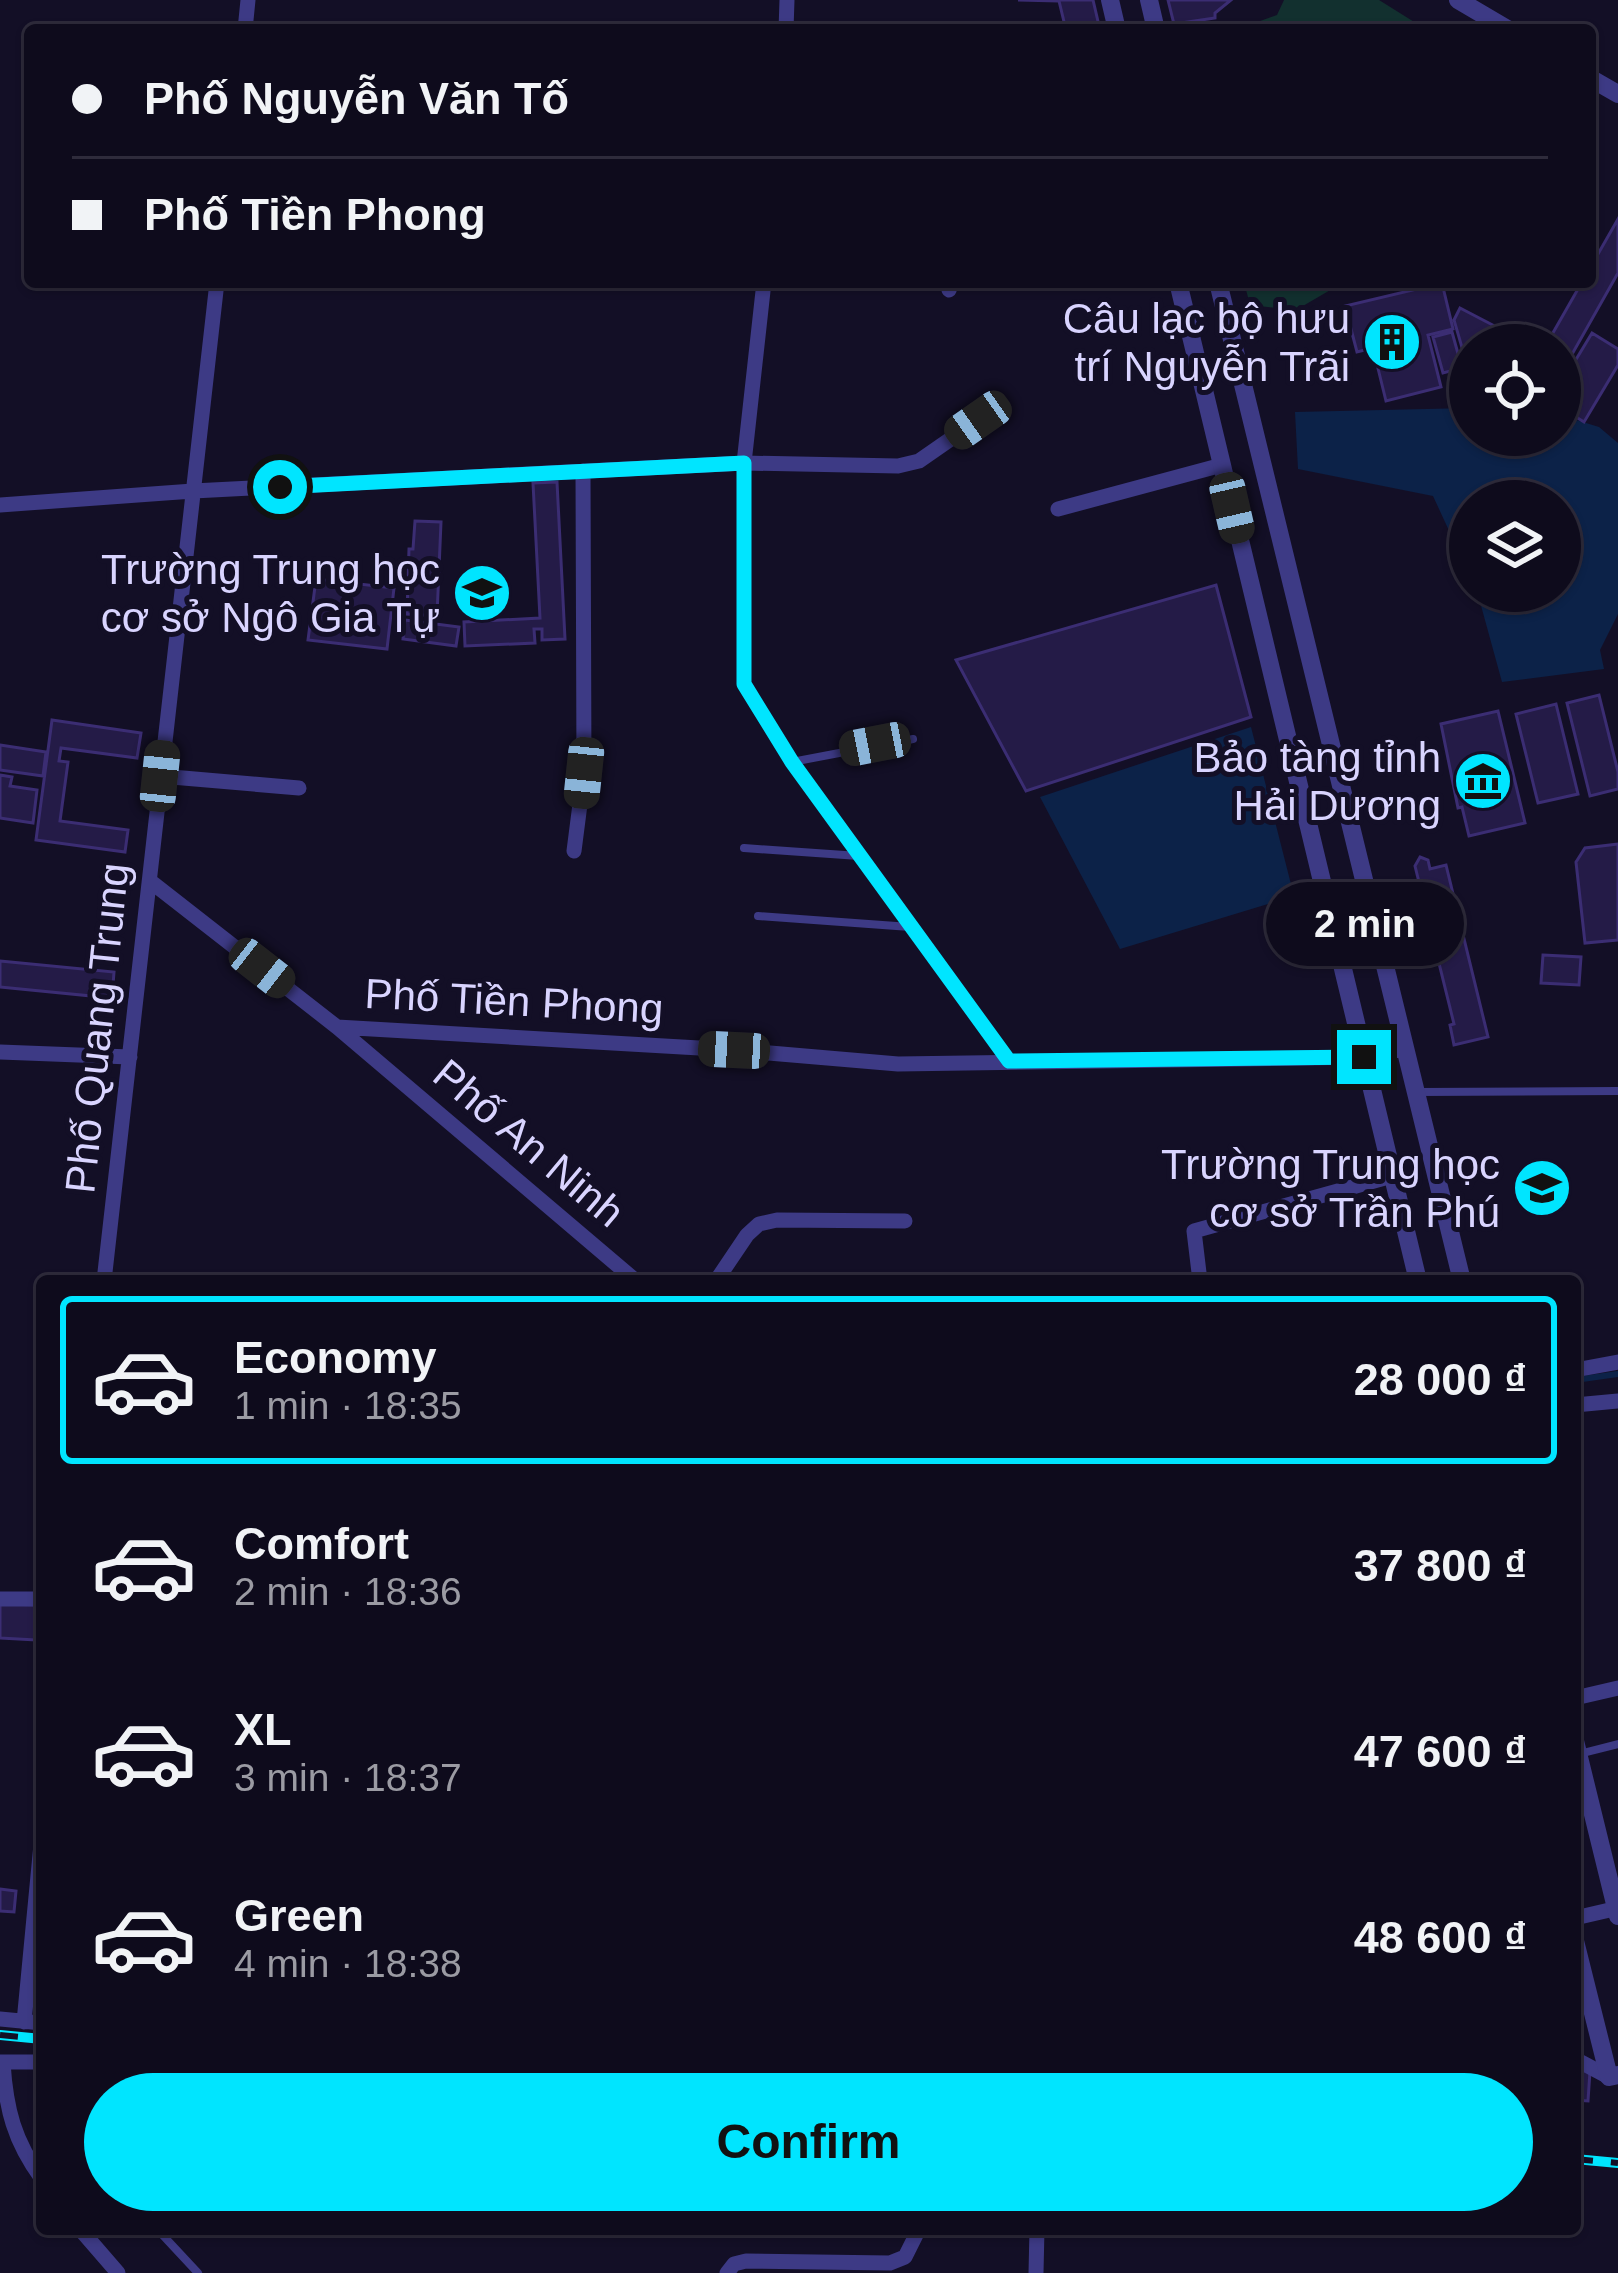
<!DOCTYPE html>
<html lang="en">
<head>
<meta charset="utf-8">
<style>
  :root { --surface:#0e0b1c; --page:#1c1929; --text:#f1f3f6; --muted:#9b9ba3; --line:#2e2b3b; --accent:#00e5ff }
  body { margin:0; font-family:Arial,sans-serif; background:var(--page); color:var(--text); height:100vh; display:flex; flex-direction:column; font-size:45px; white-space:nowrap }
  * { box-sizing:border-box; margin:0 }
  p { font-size:39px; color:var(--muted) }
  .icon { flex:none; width:66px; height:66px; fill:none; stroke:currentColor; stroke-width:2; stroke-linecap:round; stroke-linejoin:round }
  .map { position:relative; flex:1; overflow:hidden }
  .panel { position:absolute; left:36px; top:1275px; width:1545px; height:960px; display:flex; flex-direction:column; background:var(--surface); border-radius:12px; box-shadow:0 3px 9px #0004,0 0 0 3px var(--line) }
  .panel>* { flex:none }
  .banner { position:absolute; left:24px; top:24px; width:1572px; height:264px; border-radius:12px; box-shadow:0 3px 9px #0004,0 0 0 3px var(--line); display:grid; align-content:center; height:264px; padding:0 48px; background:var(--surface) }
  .controls { position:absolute; left:1449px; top:324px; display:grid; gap:24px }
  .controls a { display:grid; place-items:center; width:132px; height:132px; border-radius:50%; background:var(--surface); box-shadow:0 3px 9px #0004,0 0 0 3px var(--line); font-size:60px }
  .end { position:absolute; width:54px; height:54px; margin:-27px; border:15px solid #00e5ff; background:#111; box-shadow:0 0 0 6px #111 }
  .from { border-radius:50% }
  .bubble { position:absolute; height:84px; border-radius:42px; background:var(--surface); box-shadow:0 3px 9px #0004,0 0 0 3px var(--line); font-size:39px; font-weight:700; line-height:84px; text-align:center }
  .car { position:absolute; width:36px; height:72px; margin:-36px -18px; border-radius:15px; box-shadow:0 0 9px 3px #0007; background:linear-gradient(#222 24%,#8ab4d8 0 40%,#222 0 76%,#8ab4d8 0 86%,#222 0) }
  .banner b { display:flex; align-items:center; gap:42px; height:114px; font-size:45px }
  .banner b+b { border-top:3px solid var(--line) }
  .banner i { width:30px; height:30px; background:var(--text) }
  ul { padding:21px 0 0; list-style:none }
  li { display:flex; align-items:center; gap:36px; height:168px; margin:0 24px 18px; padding:0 24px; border:6px solid transparent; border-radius:12px }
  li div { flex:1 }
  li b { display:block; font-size:45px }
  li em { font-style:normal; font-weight:700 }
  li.selected { border-color:var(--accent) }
  li>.icon { width:108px; height:108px; stroke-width:1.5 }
  .button { display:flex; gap:24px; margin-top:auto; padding:24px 48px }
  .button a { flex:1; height:138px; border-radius:72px; background:var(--accent); color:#111; font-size:48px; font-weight:700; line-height:138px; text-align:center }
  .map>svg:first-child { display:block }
  .green { fill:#12302f }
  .water { fill:#0c2248 }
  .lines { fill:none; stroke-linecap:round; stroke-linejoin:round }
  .stream { stroke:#0c2248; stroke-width:6 }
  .building { fill:#241b47; stroke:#3b2d73; stroke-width:3 }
  .service { stroke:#3d3a85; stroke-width:8 }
  .minor { stroke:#3d3a85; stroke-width:15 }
  .tertiary { stroke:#3d3a85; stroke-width:18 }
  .rail-casing { stroke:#00e5ff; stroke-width:10 }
  .rail { stroke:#130f26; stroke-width:6; stroke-dasharray:18; stroke-linecap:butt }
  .route { stroke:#00e5ff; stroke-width:15 }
  .labels { text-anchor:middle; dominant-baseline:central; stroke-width:10; stroke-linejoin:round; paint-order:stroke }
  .poi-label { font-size:42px; fill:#d9d4ff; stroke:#130f26; text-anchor:end }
  .street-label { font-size:42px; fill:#d9d4ff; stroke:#130f26 }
</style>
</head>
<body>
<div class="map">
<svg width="1618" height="2273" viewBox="0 0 1618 2273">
  <rect width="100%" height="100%" fill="#130f26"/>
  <path class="green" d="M1284,0H1379L1427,30H1235L1277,15Z
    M1244,282H1344L1296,310L1250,305Z"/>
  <path class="water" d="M1470,408V435H1560V415L1599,427L1618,443V614L1600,650L1604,669L1502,682L1477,591H1560V501H1470V576L1433,496L1298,469L1295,412Z
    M1251,727L1294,896L1120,949L1040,797Z"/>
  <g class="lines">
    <path class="stream" d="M1575,1380L1618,1374"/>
  </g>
  <path class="building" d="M1018,0H1093L1100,30H1066L1059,1Z
    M1168,0H1231L1215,13V18L1174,24Z
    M1618,219V273L1562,372L1560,345H1546L1582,282H1590V268Z
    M1442,283L1453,329L1428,335L1441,387L1386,401L1373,348L1357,352L1345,306Z
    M1460,308L1531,345H1470V360L1465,358L1454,320Z
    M1452,332L1462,368L1443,373L1433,337Z
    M1592,333L1618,349V365L1584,422L1560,407V386Z
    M557,482L565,639L542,640V629H534L535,643L465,646L464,622L540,618L533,483Z
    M415,521L441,522L437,616L407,614L409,549H413Z
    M316,579L394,588L387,649L308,640Z
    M1216,585L1251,717L1026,791L956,660Z
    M405,620L459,627L456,646L403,639Z
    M1599,695L1618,772V789L1590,796L1567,703Z
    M1556,704L1578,794L1538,803L1516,714Z
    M1498,711L1525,823L1469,836L1462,807L1458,808L1441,724Z
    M52,720L141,733L137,758L61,748L59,761L68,762L60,821L128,830L125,852L36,840Z
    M0,745L46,752L43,776L0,770Z
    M0,775L12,777L10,786L37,790L33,823L0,818Z
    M1618,844V940L1585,943L1576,862L1585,848Z
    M1420,857L1428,860L1430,869L1446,865L1488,1037L1454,1045L1450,1025L1454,1024L1415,866Z
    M1543,955L1581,957L1579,985L1541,983Z
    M0,961L114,972L112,998L0,987Z
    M0,1604L42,1605V1635L36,1640L0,1638Z
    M0,1889L16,1891L14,1912L0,1911Z
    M1575,2070L1590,2071L1588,2101L1575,2100Z"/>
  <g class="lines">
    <path class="service" d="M349,283V282
      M744,463V684L792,762L1008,1060
      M792,762L913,739
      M744,848L859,856
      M758,916L910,927
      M1418,1092L1618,1091
      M1579,1754L1618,1744
      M157,2229L198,2273"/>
    <path class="minor" d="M245,30L248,0
      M786,30L787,0
      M949,290L952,282
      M744,463L764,282
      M0,505L193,491L744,463L898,466L919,461L978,420
      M1058,509L1222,465
      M160,776L299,788
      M574,851L584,773L583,471
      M150,881L337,1027L636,1281
      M337,1027L734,1050L898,1064L1364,1057L1405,1049
      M0,1052L130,1057
      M104,1281L217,282
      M716,1281L747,1235L759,1224L777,1220L905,1221
      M1200,1281L1194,1231L1392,1176
      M1575,1370L1618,1362
      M1575,1405L1618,1401
      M0,1599H42
      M1575,1698L1618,1688
      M1575,1918L1618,1908
      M0,2019L42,2023
      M24,2022L42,1834
      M1575,2059L1609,2077
      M0,2062H42
      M3,2063C6,2109 14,2141 42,2179
      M80,2229L118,2273
      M727,2273L734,2264L746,2261L890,2263L905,2257L919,2229
      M1036,2273L1037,2229"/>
    <path class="tertiary" d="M1110,0L1117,30
      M1149,0L1156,30
      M1458,0L1509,30
      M1590,78L1618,94
      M1178,282L1418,1281
      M1218,282L1462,1281
      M1575,1741L1618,1916
      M1575,1941L1609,2077L1618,2075"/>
    <defs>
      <path id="rail" d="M0,2035L42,2039
        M1575,2159L1618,2163"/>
    </defs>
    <use href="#rail" class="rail-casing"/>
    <use href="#rail" class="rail"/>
  </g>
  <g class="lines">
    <path class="route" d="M280,487L744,463V684L792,762L1009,1061L1364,1057"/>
  </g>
  <defs>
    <symbol id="building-disc" viewBox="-11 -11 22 22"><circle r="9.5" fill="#00e5ff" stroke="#130f26"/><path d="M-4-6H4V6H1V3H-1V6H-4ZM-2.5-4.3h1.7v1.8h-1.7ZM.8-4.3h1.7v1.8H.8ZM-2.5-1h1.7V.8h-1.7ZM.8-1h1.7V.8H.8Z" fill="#111"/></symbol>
    <symbol id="school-disc" viewBox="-11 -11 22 22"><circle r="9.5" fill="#00e5ff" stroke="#130f26"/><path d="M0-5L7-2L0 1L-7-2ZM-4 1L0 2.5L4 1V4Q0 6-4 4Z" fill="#111"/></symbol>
    <symbol id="museum-disc" viewBox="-11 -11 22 22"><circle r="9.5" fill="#00e5ff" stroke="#130f26"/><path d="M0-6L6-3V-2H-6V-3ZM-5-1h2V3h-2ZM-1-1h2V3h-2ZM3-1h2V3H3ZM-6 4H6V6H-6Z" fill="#111"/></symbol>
  </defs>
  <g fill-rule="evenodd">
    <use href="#building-disc" x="1359" y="309" width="66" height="66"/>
    <use href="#school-disc" x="449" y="560" width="66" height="66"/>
    <use href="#museum-disc" x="1450" y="748" width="66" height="66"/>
    <use href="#school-disc" x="1509" y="1155" width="66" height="66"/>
  </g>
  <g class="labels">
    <g class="poi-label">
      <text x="1350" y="318">Câu lạc bộ hưu<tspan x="1350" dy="48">trí Nguyễn Trãi</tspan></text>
      <text x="440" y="569">Trường Trung học<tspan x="440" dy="48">cơ sở Ngô Gia Tự</tspan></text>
      <text x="1441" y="757">Bảo tàng tỉnh<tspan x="1441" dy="48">Hải Dương</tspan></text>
      <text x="1500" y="1164">Trường Trung học<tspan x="1500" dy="48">cơ sở Trần Phú</tspan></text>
    </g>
    <g class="street-label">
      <text transform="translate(514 1001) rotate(3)">Phố Tiền Phong</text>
      <text transform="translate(97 1028) rotate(-84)">Phố Quang Trung</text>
      <text transform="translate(529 1143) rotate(40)">Phố An Ninh</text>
    </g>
  </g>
</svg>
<div class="controls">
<a><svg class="icon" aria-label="locate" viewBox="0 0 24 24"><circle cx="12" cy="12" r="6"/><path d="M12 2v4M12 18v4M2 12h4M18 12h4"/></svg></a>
<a><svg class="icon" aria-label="layers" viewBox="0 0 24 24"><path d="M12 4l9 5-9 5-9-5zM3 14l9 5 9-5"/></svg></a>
</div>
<i class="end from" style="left:280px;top:487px"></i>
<i class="end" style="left:1364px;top:1057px"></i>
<div class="bubble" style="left:1266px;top:882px;width:198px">2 min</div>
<i class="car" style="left:978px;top:420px;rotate:235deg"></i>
<i class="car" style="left:1232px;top:508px;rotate:167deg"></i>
<i class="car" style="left:875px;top:744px;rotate:259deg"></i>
<i class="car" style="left:584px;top:773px;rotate:186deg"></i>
<i class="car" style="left:160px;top:776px;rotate:6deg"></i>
<i class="car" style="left:262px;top:968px;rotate:128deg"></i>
<i class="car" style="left:734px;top:1050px;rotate:273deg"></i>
<div class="banner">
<b><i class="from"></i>Phố Nguyễn Văn Tố</b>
<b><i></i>Phố Tiền Phong</b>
</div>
<section class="panel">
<ul>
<li class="selected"><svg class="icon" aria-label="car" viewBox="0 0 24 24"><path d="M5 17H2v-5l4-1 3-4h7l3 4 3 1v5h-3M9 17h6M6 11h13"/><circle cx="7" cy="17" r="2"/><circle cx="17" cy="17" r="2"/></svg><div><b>Economy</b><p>1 min · 18:35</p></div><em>28 000 ₫</em></li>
<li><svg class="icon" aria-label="car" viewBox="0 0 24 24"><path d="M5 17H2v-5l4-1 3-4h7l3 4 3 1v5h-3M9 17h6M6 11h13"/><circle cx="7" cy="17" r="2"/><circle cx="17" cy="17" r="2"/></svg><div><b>Comfort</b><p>2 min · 18:36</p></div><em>37 800 ₫</em></li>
<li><svg class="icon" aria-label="car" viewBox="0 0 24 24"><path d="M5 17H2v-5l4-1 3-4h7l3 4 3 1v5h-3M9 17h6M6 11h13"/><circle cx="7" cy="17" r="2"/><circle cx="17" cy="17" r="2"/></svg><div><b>XL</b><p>3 min · 18:37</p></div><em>47 600 ₫</em></li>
<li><svg class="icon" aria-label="car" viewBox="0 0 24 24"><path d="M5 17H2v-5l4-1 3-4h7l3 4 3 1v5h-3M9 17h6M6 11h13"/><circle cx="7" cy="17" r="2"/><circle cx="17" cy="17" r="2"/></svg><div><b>Green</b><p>4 min · 18:38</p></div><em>48 600 ₫</em></li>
</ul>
<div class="button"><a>Confirm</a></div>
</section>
</div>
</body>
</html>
